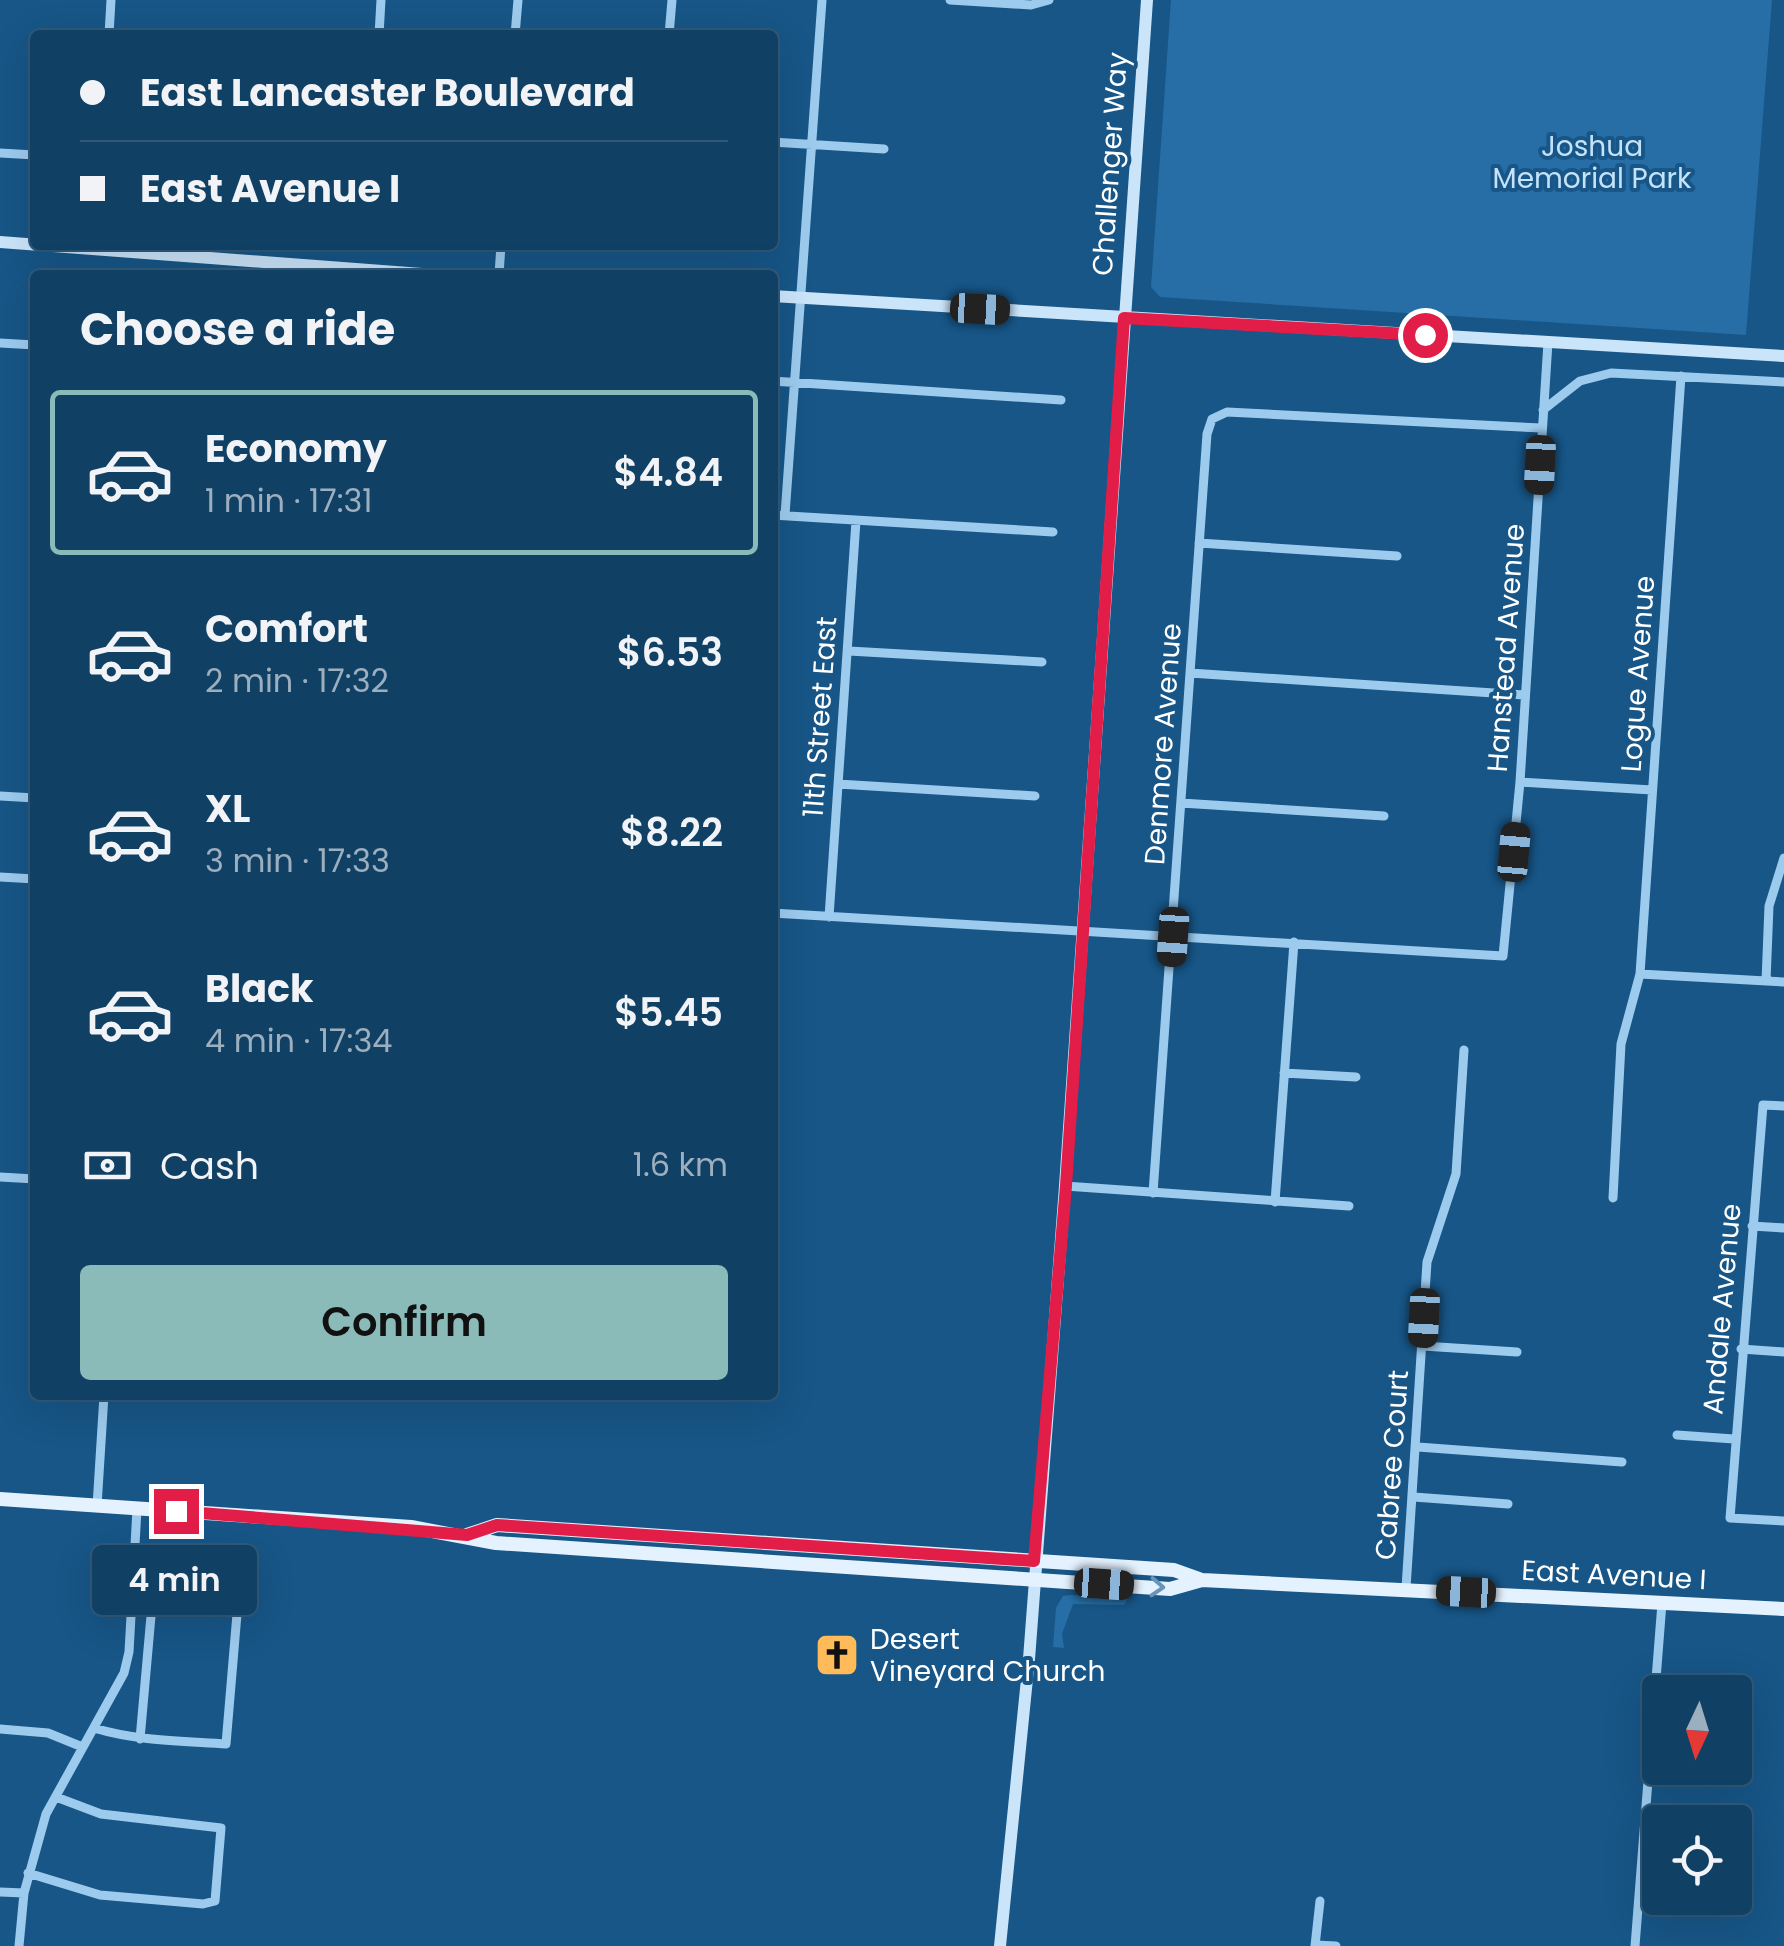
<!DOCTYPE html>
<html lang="en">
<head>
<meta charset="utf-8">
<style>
  :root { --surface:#114065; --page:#1e4b6e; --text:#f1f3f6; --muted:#9cafbf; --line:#305979; --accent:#8bbbb9 }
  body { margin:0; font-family:Poppins,sans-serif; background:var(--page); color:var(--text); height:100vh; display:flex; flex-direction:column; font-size:38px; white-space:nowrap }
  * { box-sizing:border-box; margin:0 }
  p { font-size:32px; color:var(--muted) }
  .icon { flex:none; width:55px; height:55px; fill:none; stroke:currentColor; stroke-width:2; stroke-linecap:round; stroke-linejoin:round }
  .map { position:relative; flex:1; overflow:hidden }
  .side { position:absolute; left:30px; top:270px; width:748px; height:1130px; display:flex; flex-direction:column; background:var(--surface); border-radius:10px; box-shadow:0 10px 40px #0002,0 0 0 2px var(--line) }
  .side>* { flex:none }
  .hud { position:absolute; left:30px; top:30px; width:748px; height:220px; border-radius:10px; box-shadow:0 10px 40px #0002,0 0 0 2px var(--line); display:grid; align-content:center; height:220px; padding:0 50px; background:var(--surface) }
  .needle { width:65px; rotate:184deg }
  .controls { position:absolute; left:1642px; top:1675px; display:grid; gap:20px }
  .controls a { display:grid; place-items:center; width:110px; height:110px; border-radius:10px; background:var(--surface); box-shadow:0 10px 40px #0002,0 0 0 2px var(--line); font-size:50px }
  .end { position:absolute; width:45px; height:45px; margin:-22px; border:12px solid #e11d48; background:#fff; box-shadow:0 0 0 5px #fff }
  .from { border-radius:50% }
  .bubble { position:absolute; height:70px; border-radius:10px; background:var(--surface); box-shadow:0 10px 40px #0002,0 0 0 2px var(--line); font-size:32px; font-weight:600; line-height:70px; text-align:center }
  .car { position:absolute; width:30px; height:60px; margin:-30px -15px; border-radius:12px; box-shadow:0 0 8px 2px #0007; background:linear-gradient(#222 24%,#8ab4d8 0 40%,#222 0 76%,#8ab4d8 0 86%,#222 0) }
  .hud b { display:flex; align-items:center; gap:35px; height:95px; font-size:38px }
  .hud b+b { border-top:2px solid var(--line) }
  .hud i { width:25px; height:25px; background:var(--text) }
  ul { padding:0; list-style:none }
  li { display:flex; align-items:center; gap:30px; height:165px; margin:0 20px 15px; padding:0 30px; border:5px solid transparent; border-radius:10px }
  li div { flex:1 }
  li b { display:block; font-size:38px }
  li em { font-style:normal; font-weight:600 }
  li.current { border-color:var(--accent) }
  li>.icon { width:90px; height:90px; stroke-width:1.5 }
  h2 { padding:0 50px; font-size:45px; line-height:120px }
  .pay { display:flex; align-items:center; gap:25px; height:110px; padding:0 50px; font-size:38px }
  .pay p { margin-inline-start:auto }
  .cta { display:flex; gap:20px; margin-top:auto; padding:20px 50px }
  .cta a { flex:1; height:115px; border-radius:10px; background:var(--accent); color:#111; font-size:40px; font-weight:600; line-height:115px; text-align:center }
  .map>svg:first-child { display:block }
  .green { fill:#266ea5 }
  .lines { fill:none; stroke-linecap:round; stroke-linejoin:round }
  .minor { stroke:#9dcbee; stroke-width:9 }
  .secondary { stroke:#cae4fa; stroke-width:12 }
  .primary { stroke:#e4f2ff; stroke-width:14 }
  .oneway { stroke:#6994b7 }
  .route { stroke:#e11d48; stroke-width:12 }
  .labels { text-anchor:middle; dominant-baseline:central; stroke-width:8; stroke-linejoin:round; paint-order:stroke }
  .park-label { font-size:28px; fill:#c3e3fa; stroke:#175687 }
  .street-label { font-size:28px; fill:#fff; stroke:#175687 }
  .poi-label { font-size:28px; fill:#fff; stroke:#175687; text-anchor:start }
</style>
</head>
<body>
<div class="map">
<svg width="1784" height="1946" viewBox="0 0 1784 1946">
  <rect width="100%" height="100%" fill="#175687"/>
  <path class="green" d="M1171,0H1772L1746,335L1160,297L1151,287Z
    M1063,1596L1070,1595L1128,1598L1124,1605L1073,1604L1062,1634L1064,1648L1053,1647L1056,1608Z"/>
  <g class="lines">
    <path class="minor" d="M950,0L1031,5L1049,0
      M109,35L111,0
      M379,35L381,0
      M515,35L518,0
      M669,35L672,0
      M772,142L884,149
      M0,153L35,155
      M499,275L501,245
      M0,343L35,345
      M772,381L1061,400
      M1543,410L1580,381L1611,373L1784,382
      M772,515L1053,532
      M785,515L822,0
      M1199,543L1397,556
      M849,651L1042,662
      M1190,673L1524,695
      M1520,782L1652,790
      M838,784L1035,796
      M0,796L35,798
      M1181,803L1384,816
      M0,877L35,879
      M772,913L1503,956L1520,782L1548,342
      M829,917L856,521
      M1640,974L1784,982
      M1766,981L1769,906L1784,858
      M1284,1073L1356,1077
      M1784,1106L1763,1105L1730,1518L1784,1521
      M0,1177L35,1179
      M1065,1186L1349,1206
      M1153,1193L1207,434L1212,419L1227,412L1541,428
      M1613,1198L1621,1044L1640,974L1681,376
      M1275,1202L1294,942
      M1752,1226L1784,1228
      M1423,1346L1517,1352
      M1741,1349L1784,1352
      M1677,1435L1734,1439
      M1418,1447L1622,1462
      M1414,1497L1508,1504
      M97,1506L104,1395
      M1406,1588L1427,1262L1456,1174L1464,1050
      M94,1728C137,1741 181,1741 226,1744L242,1555L157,1549L140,1739
      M0,1729L48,1733L80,1746
      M28,1873L100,1895L203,1904L215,1901L221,1828L101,1814L56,1797
      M0,1892L24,1893
      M1315,1945L1336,1946
      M19,1946L24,1893L46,1814L124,1673L129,1652L137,1509
      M1315,1946L1320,1901
      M1635,1946L1662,1603"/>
    <path class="secondary" d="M0,242L435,275
      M772,296L1784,356
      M1000,1946L1029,1659L1065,1186L1147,0"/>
    <path class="primary" d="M0,1499L411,1527L496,1543L1170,1589L1202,1580
      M467,1535L497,1525L1174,1570L1202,1580L1784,1609"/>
  </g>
  <defs><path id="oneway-chevron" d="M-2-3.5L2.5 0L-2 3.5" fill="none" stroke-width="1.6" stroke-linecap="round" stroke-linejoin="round" transform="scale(2.5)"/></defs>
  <use class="oneway" href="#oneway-chevron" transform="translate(1157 1587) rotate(3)"/>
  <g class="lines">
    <path class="route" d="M176,1511L467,1535L497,1525L1034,1561L1066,1186L1124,318L1425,335"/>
  </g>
  <defs>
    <symbol id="church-square" viewBox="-11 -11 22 22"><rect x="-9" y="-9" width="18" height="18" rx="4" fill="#ffbb5a" stroke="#175687"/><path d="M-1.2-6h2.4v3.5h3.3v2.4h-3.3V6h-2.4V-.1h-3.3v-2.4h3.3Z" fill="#111"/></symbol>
  </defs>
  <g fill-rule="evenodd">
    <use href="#church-square" x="812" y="1630" width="50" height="50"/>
  </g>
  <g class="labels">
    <g class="park-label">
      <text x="1592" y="146">Joshua<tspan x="1592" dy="32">Memorial Park</tspan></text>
    </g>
    <g class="street-label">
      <text transform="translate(1110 164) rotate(-86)">Challenger Way</text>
      <text transform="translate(1506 648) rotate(-86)">Hanstead Avenue</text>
      <text transform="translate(1638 674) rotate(-86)">Logue Avenue</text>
      <text transform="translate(820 717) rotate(-86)">11th Street East</text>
      <text transform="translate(1163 744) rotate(-86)">Denmore Avenue</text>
      <text transform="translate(1722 1309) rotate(-85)">Andale Avenue</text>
      <text transform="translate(1392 1465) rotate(-86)">Cabree Court</text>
      <text transform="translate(1614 1575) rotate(3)">East Avenue I</text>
    </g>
    <g class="poi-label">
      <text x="870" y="1639">Desert<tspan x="870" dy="32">Vineyard Church</tspan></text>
    </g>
  </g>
</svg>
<div class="controls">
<a><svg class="needle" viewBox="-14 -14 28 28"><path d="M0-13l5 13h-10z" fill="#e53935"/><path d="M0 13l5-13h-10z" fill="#9cafbf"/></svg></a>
<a><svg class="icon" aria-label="locate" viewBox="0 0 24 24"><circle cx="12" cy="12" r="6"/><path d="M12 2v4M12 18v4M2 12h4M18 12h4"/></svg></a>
</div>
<i class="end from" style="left:1425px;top:335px"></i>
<i class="end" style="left:176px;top:1511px"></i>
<div class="bubble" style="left:92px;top:1545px;width:165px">4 min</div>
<i class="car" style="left:980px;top:309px;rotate:93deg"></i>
<i class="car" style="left:1540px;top:465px;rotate:183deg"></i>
<i class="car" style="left:1514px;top:852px;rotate:5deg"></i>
<i class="car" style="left:1173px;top:937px;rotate:184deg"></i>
<i class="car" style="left:1424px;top:1318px;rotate:183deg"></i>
<i class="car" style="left:1104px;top:1584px;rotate:94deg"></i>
<i class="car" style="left:1466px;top:1592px;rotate:273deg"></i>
<div class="hud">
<b><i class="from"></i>East Lancaster Boulevard</b>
<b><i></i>East Avenue I</b>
</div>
<section class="side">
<h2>Choose a ride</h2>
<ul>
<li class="current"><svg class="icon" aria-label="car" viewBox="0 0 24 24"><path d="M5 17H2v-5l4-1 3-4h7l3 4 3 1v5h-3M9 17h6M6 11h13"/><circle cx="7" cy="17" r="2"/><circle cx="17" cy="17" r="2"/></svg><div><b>Economy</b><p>1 min · 17:31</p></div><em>$4.84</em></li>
<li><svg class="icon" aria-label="car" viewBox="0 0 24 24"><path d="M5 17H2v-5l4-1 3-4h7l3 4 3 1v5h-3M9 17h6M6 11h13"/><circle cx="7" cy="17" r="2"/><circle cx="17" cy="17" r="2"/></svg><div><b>Comfort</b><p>2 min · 17:32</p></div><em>$6.53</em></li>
<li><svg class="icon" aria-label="car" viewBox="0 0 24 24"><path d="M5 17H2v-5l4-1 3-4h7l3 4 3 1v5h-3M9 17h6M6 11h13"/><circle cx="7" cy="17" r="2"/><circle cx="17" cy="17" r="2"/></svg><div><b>XL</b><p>3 min · 17:33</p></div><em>$8.22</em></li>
<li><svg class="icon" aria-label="car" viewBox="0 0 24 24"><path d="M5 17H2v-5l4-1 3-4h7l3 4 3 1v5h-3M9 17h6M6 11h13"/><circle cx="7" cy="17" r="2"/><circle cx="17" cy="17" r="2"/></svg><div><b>Black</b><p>4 min · 17:34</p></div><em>$5.45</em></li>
</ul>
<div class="pay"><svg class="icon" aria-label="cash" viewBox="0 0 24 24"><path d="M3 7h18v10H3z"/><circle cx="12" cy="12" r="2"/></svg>Cash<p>1.6 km</p></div>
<div class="cta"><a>Confirm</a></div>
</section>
</div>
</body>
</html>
